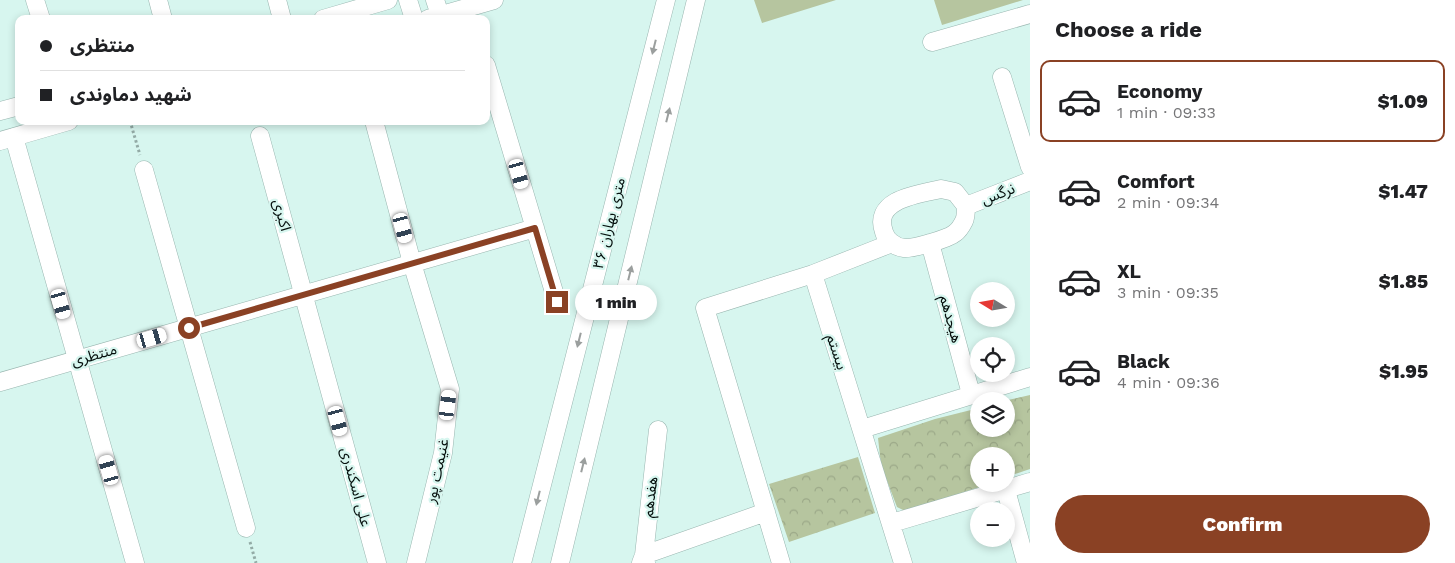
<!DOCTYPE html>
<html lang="en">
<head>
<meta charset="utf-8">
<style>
  :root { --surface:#fff; --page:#f2f2f2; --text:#202124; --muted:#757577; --line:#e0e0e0; --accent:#8a4124 }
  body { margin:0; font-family:"Work Sans","Noto Sans Arabic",sans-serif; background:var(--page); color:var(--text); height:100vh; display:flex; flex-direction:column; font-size:19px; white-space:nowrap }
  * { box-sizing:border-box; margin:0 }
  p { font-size:16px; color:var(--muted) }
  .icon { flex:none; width:28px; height:28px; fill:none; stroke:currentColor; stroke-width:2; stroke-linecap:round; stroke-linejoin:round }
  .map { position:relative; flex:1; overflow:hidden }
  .panel { display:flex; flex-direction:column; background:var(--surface); width:425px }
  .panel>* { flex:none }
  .guide { position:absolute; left:15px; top:15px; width:475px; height:110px; border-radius:10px; box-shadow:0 2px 8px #0003; display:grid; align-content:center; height:110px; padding:0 25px; background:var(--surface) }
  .needle { width:32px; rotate:281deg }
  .controls { position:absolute; left:970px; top:282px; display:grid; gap:10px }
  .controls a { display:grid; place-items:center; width:45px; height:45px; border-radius:50%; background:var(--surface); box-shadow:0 2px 8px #0003; font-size:25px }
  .end { position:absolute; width:22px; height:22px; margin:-11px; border:6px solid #8a4124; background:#fff; box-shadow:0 0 0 2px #fff }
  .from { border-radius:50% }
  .bubble { position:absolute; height:35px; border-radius:18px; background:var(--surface); box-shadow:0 2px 8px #0003; font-size:16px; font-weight:800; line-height:35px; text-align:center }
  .car { position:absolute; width:15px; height:30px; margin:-15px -8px; border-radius:6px; box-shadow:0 0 4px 1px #0007; background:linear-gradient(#fff 24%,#345 0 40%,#fff 0 76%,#345 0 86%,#fff 0) }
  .guide b { display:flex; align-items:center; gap:18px; height:48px; font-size:19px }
  .guide b+b { border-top:1px solid var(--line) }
  .guide i { width:12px; height:12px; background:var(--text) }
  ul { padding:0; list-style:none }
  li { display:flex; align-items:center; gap:15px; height:82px; margin:0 10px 8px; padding:0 15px; border:2px solid transparent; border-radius:10px }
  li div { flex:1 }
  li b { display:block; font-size:19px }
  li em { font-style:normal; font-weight:800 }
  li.active { border-color:var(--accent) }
  li>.icon { width:45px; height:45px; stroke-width:1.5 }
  h2 { padding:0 25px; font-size:22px; line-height:60px }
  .cta { display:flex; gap:10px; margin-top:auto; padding:10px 25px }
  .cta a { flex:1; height:58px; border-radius:30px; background:var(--accent); color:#fff; font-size:20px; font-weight:800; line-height:58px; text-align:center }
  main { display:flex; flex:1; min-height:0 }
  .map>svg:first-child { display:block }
  .green { fill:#b6c59f }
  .park { fill:url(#park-crowns) }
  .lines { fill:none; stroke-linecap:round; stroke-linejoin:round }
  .minor-casing { stroke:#98b5af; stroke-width:19 }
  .path { stroke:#93aba6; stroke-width:3; stroke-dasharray:2.5 2.5; stroke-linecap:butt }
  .minor { stroke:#fff; stroke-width:18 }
  .oneway { fill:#9b9f9e }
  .route { stroke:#8a4124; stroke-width:6 }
  .labels { text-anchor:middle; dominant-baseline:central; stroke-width:4.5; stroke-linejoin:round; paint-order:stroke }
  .street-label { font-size:15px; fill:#040e0c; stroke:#d7f6ef }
</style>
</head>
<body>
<main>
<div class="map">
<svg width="1030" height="563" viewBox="0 0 1030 563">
  <defs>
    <pattern id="park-crowns" width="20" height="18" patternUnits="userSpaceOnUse" patternTransform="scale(1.25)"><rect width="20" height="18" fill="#b6c59f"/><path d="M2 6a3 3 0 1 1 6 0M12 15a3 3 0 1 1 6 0" fill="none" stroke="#9ba888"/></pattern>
  </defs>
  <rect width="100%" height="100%" fill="#d7f6ef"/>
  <path class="green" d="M754,0H836L762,23Z
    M934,0H1023L942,25Z"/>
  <path class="park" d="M1030,395V469L1006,477V456H979V484H988L907,512L897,507L881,465L878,438L935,419L979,408V429H1006V401H1004Z
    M858,457L875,513L789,542L769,484Z"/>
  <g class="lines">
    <defs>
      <path id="minor" d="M35,0L41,19
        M158,0L163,19
        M277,0L282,19
        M408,0L414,19
        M435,0L440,15
        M323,19L388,0
        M428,19L494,0
        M932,42L1030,14
        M486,65L557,302
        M1002,77L1030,167
        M0,111L19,106
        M374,121L412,263L450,389L443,453L416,563
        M260,136L377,563
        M14,137L135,563
        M0,141L69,121
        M144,170L246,528
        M941,189L955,192L966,206C966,211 966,217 964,221C962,225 958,231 955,233C948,239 912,249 904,248C895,247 886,240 884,232C872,199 919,194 941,189Z
        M966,206L1030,181
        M930,243L971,394
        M813,274L903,563
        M0,382L535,228
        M862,429L1030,377
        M1006,490L1026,563
        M892,523L1030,482
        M522,563L666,0
        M560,563L696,0
        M641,563L644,555L658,430
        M646,563L644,555L766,512
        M781,563L705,308L813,274L892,243"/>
    </defs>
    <use href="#minor" class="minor-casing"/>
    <path class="path" d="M130,121L140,155
      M250,542L256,563"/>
    <use href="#minor" class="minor"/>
  </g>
  <defs><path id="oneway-solid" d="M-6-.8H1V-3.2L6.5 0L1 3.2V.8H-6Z" transform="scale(1.25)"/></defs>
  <g class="oneway">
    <use href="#oneway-solid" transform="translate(654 47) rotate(104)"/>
    <use href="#oneway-solid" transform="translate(668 115) rotate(-76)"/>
    <use href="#oneway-solid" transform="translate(630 273) rotate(-76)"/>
    <use href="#oneway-solid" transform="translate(579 340) rotate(104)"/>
    <use href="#oneway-solid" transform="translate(583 465) rotate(-76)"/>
    <use href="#oneway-solid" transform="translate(538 498) rotate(104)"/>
  </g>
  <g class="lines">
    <path class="route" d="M189,328L535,228L557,302"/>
  </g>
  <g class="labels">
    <g class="street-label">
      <text transform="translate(998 194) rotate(-22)">نرگس</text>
      <text transform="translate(282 215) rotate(75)">اکبری</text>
      <text transform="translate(609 223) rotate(-76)">۳۶ متری بهاران</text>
      <text transform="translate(951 319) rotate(75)">هیجدهم</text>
      <text transform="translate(837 352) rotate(72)">بیستم</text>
      <text transform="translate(94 355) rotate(-16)">منتظری</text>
      <text transform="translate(437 471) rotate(-78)">غنیمت پور</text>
      <text transform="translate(356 487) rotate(75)">علی اسکندری</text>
      <text transform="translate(650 497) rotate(-83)">هفدهم</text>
    </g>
  </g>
</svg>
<div class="controls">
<a><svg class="needle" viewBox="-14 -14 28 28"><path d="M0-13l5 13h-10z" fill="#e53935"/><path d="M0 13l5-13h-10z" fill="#757577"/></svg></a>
<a><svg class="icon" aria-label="locate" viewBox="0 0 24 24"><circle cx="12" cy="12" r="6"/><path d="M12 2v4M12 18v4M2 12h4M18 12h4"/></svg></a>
<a><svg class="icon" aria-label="layers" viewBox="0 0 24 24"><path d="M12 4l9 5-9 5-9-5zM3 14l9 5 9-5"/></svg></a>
<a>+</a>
<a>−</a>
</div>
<i class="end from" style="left:189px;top:328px"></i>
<i class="end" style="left:557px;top:302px"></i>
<div class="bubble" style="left:575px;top:285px;width:82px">1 min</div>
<i class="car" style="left:519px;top:174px;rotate:164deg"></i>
<i class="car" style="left:403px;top:228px;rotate:165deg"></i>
<i class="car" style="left:61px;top:304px;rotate:164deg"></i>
<i class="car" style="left:152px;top:338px;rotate:74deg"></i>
<i class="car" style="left:448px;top:405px;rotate:7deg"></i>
<i class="car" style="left:338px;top:421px;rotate:165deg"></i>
<i class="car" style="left:109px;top:470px;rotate:344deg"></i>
<div class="guide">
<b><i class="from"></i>منتظری</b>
<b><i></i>شهید دماوندی</b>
</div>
</div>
<section class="panel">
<h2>Choose a ride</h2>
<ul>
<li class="active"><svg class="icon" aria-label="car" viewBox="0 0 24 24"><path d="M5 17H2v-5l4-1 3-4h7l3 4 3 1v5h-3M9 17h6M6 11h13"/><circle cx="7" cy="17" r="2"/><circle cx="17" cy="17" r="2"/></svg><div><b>Economy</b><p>1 min · 09:33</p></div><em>$1.09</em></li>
<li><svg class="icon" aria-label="car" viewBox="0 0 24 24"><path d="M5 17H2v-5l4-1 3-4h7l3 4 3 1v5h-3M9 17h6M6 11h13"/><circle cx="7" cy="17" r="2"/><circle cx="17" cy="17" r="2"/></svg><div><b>Comfort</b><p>2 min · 09:34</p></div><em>$1.47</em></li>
<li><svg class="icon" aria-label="car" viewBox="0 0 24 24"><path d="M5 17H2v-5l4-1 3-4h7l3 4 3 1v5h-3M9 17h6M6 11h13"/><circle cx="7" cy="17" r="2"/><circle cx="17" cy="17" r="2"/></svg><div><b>XL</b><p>3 min · 09:35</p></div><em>$1.85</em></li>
<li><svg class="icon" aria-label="car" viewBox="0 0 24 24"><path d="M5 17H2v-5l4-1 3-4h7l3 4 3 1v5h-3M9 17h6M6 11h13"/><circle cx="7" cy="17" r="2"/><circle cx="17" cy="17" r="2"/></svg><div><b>Black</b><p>4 min · 09:36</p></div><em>$1.95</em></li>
</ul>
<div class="cta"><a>Confirm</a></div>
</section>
</main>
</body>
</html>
